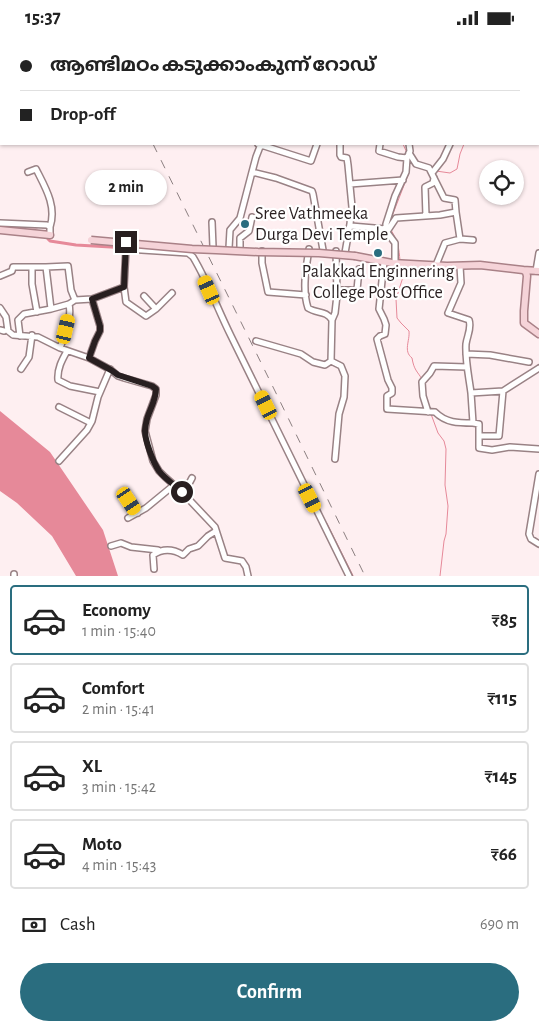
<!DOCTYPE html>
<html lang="en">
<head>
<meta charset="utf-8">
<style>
  :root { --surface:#fff; --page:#f2f2f2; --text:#222; --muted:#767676; --line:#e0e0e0; --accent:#2a6d7f }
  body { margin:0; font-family:"Alegreya Sans","Noto Sans Malayalam",sans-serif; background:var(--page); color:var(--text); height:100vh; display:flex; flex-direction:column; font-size:19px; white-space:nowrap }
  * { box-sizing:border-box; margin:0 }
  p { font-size:16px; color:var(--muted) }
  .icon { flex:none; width:28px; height:28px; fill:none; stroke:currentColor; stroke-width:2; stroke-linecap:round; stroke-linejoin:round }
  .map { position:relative; height:541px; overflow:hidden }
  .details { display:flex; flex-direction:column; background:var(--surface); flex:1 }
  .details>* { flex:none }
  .top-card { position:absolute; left:0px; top:0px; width:540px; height:110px; box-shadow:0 1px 4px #0004; display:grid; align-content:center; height:110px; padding:0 20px; background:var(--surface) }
  .buttons { position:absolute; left:479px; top:125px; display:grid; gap:10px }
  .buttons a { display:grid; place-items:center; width:45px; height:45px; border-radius:50%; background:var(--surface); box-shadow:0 1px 4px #0004; font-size:25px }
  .end { position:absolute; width:22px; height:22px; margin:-11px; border:6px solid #281f20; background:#fff; box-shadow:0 0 0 2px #fff }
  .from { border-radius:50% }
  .bubble { position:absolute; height:35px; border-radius:18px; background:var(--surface); box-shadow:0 1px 4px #0004; font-size:16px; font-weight:600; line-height:35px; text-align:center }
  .car { position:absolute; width:15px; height:30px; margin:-15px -8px; border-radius:6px; box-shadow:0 0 4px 1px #0007; background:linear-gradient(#f5c518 24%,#345 0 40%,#f5c518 0 76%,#345 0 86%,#f5c518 0) }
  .top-card b { display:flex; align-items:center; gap:18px; height:48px; font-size:19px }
  .top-card b+b { border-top:1px solid var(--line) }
  .top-card i { width:12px; height:12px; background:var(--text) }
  ul { padding:9px 0 0; list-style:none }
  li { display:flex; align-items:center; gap:15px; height:70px; margin:0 10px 8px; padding:0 10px; border:2px solid var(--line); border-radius:5px }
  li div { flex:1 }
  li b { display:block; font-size:19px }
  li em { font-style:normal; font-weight:600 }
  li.active { border-color:var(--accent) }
  li>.icon { width:45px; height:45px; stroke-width:1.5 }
  .pay { display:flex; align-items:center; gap:12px; height:55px; padding:0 20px; font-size:19px }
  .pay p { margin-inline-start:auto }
  .primary-button { display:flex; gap:10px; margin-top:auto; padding:10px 20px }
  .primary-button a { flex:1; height:58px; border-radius:30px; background:var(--accent); color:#fff; font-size:20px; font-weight:600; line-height:58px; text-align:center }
  .status { display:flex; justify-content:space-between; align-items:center; height:35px; padding:0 25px; background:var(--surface); direction:ltr }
  .status svg { height:14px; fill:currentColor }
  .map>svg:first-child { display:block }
  .water { fill:#e68999 }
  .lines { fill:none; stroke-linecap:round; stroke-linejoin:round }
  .stream { stroke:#e68999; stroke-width:1 }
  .canal { stroke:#e68999; stroke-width:3 }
  .minor-casing { stroke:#998285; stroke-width:8 }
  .major-casing { stroke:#a98187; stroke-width:9 }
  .minor { stroke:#fff; stroke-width:5 }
  .major { stroke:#f5d3d8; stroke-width:6 }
  .rail { stroke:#8c8081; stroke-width:1; stroke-dasharray:9 9; stroke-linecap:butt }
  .major-bridge-casing { stroke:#a98187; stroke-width:9; stroke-linecap:butt }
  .major-bridge { stroke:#f5d3d8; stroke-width:6 }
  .route { stroke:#281f20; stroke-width:6 }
  .poi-dot { fill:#2a6d7f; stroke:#fff; stroke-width:2 }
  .labels { text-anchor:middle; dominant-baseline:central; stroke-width:4.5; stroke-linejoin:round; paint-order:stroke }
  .poi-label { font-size:18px; fill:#281f20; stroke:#fff; text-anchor:start }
</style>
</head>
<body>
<div class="status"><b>15:37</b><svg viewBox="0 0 49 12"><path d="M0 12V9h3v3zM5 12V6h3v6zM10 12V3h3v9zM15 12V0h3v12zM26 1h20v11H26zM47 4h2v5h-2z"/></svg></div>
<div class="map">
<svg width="539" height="541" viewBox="0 0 539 541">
  <rect width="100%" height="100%" fill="#feeff1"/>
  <path class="water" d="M0,376L50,417L103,495L118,541H76L52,501L17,468L0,456Z"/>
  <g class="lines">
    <path class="stream" d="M144,0L145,1
      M329,0L331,1
      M322,1L323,0
      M403,109L407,118
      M436,136L450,138L457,134L460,119L464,109
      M389,189L408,140L410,124
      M391,195C398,206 399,213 400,226
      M401,230L403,242L396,264L397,283L401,288L409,296C410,306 403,316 412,323C414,335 417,336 422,344
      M431,379L438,398L444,406L446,414L445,450L448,471L446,499L444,506L440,541"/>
    <path class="canal" d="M0,191L37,192
      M43,192H46L48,195V204L50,206L76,210L128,213
      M326,489L352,541"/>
    <defs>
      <path id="minor" d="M397,0V1
        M448,1V0
        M505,1V0
        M0,53L1,55
        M0,101H1
        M258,109L311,126L317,109
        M261,109L256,122L252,137L276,143L312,156L313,159L323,215
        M340,109V120L341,122L347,123L348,130L352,172L350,189L351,191L386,194
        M380,109L379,116L398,122L407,123
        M409,118L416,129L429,133L444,163L455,165L456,177
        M28,137L36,134C45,152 57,171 50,192
        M432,138L443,124L450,109
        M350,149L403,145
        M426,181L425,152L433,148L434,143
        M212,187L213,212
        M0,188L47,190L50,192V200
        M386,196L388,195L396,183L440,180L456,177L460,204L445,208L436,230
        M460,204L473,205
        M126,213L124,252L126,267L146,281L156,274L144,261
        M229,213L230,195L240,183L252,137
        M126,214L188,218L193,222C208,247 218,275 231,301C271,381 310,461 349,541
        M240,214V203L249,196L252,182
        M309,214C306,233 302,255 308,273C317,279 326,275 332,285
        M262,216V228L268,257L306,260
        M345,218L350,189
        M384,227L379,274L384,284L386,290L385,299L380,301L377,304L388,345L392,353V358L387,361V374L435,377C446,388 458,388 473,388
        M395,228V208L386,196V189L395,161L406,137L407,123L410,116L409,109
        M460,231L461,248L448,278L469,285C472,293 467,301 466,309C465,325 469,342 471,358L503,356L539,333
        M32,232V249L37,277
        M536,236L539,218
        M0,241L12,236L13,232H46
        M337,255H357L359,234
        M0,273L6,282L8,296L13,300L38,302L60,313L89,323L111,335L118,341L124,343L152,351L156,354V360L147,384L145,396L153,426L159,436L165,442L182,457L215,492L225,523L242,526L246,532L248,541
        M51,274L46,232L68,231L71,255L75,265
        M156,274L172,258
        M0,295L4,296
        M20,301L18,285L24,279L51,274L69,269L75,265L92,264L124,252
        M256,306L301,319L313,327L325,330L331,326
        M60,313C65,299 72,284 69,269
        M67,316C62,325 57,334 58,345L70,351L100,357
        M466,319L490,320L529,327
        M89,323L95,306L100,296V291L92,264
        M21,334L29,322L32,300
        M471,358L473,388L479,389V413L492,415L510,412L539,414
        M59,372L91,388
        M428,377L423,361L422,347L430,338L434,331L467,332
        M479,401H499L503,356
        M335,424L339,379L344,362L345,341L341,331L331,326L332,285L335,278L337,260L336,216
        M59,426L87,395L92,386L98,362L110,334
        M539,439L529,499L531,504L539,509
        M127,457L129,466L138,478
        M184,458L192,443
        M128,483L146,473L174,450
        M111,511L121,508L131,512L158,515
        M154,534L153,520C163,513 173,514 183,520L189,514L198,511L208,501L216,496
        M14,539V541"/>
      <path id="major" d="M0,195L50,200
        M355,221L392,228L447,231L480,230L523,235L526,237L527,241L524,276V288L539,299
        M523,235L539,236"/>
    </defs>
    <use href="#minor" class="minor-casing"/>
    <use href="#major" class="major-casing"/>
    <use href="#minor" class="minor"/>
    <use href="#major" class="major"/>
    <path class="rail" d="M97,0L98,1
      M153,109L274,354L365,541"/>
    <defs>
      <path id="major-bridge" d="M91,205L192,214L216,215L258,217L319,218L355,221"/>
    </defs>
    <use href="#major-bridge" class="major-bridge-casing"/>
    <use href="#major-bridge" class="major-bridge"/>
  </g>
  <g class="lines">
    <path class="route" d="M126,207L124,252L92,264L100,291V296L95,306L89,323L111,335L118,340L152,351L156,354C156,365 150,374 147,384C146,388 145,392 145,396C145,406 153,427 159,436C165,444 175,450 182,457"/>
  </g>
  <g class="poi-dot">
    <circle cx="245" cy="189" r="5"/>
    <circle cx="378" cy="218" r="5"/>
  </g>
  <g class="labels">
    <g class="poi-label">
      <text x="255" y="179">Sree Vathmeeka<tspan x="255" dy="21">Durga Devi Temple</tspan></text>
      <text x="378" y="237" text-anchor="middle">Palakkad Enginnering<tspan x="378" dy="21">College Post Office</tspan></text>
    </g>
  </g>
</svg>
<div class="buttons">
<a><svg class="icon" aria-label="locate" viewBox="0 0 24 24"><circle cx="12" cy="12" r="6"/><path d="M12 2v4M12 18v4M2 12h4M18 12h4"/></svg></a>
</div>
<i class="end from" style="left:182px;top:457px"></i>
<i class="end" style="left:126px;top:207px"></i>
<div class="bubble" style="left:85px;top:135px;width:82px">2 min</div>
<i class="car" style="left:209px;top:255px;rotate:336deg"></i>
<i class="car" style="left:66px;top:294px;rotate:13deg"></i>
<i class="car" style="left:266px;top:370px;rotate:334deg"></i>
<i class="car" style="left:310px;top:463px;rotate:153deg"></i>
<i class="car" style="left:129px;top:466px;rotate:146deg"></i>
<div class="top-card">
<b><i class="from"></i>ആണ്ടിമഠം കടുക്കാംകുന്ന് റോഡ്</b>
<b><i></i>Drop-off</b>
</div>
</div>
<section class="details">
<ul>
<li class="active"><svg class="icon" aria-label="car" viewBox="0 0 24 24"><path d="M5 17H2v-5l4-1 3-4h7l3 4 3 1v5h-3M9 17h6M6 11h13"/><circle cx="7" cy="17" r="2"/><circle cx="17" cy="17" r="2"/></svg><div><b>Economy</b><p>1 min · 15:40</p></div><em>₹85</em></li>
<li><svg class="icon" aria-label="car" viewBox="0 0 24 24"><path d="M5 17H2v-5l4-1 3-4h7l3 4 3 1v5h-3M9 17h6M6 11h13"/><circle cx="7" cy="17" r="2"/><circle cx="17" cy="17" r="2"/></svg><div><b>Comfort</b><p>2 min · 15:41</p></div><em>₹115</em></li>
<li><svg class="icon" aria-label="car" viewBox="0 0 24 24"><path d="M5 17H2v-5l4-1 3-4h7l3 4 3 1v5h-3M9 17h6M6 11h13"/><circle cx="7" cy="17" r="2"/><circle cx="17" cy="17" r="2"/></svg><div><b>XL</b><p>3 min · 15:42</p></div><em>₹145</em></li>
<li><svg class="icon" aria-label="car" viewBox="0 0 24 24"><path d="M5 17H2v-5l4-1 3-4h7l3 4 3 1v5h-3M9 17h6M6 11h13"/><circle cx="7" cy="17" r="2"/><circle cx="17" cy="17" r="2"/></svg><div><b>Moto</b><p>4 min · 15:43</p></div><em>₹66</em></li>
</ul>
<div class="pay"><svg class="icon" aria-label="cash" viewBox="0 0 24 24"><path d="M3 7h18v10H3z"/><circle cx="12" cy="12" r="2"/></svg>Cash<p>690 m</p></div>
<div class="primary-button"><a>Confirm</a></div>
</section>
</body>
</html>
